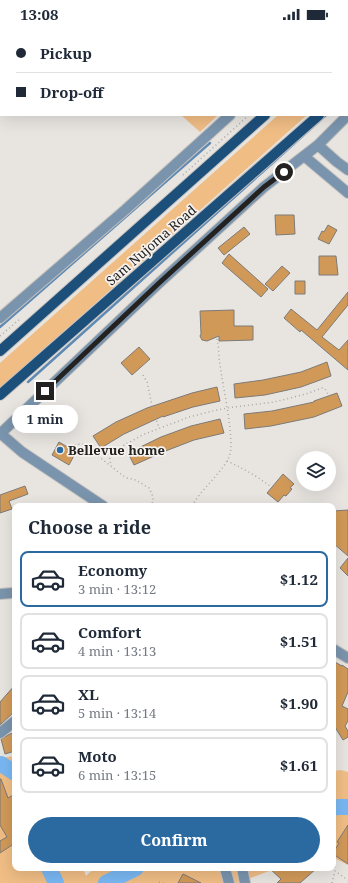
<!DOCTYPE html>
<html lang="en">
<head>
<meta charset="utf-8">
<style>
  :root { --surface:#fff; --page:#f6f6f7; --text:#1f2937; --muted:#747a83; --line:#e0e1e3; --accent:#2b6aa0 }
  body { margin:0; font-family:"Noto Serif",serif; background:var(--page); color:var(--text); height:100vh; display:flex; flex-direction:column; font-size:15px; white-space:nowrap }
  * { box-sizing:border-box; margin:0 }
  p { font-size:13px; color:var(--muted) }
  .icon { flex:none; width:22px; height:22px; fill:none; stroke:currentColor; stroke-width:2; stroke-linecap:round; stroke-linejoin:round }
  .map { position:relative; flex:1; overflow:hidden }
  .side { position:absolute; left:12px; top:475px; width:324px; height:368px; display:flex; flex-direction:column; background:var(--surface); border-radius:8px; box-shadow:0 4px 16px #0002 }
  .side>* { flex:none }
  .banner { position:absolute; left:0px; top:0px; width:348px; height:88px; box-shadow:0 4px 16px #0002; display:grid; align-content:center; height:88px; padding:0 16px; background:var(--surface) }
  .buttons { position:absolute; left:296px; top:423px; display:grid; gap:8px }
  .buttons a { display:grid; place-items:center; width:40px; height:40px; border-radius:50%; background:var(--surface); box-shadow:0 4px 16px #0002; font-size:20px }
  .end { position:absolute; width:18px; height:18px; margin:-9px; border:5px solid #242221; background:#fff; box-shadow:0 0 0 2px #fff }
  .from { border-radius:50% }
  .bubble { position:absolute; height:28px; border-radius:14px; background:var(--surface); box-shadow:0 4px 16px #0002; font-size:13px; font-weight:700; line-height:28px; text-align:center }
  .banner b { display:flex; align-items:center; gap:14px; height:38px; font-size:15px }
  .banner b+b { border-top:1px solid var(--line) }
  .banner i { width:10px; height:10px; background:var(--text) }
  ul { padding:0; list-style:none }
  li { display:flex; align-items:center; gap:12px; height:56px; margin:0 8px 6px; padding:0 8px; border:2px solid var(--line); border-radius:8px }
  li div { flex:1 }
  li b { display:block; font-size:15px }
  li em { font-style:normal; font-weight:700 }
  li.on { border-color:var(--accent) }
  li>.icon { width:36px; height:36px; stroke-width:1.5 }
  h2 { padding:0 16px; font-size:18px; line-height:48px }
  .action { display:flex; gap:8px; margin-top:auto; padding:8px 16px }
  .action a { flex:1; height:46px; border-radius:24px; background:var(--accent); color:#fff; font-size:16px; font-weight:700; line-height:46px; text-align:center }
  .status { display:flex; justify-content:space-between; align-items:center; height:28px; padding:0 20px; background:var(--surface); direction:ltr }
  .status svg { height:11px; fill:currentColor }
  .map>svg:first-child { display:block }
  .green { fill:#f0bd85 }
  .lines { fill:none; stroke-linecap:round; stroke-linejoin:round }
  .stream { stroke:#608ab3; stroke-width:2.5 }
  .river { stroke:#79b7f2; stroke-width:16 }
  .building { fill:#d19958; stroke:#7d7a77 }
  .minor-casing { stroke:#c5c2be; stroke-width:12 }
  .major-casing { stroke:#c5c2be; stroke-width:12 }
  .path { stroke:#aaa7a4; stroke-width:1.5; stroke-dasharray:1 3; stroke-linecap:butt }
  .minor { stroke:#7a94ad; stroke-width:10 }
  .major { stroke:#1d4f7b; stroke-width:10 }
  .route { stroke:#242221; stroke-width:5 }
  .poi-dot { fill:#2b6aa0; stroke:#f5f2ef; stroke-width:1.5 }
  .labels { text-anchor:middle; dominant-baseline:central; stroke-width:3.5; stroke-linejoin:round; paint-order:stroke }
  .street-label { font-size:13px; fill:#242221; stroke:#f5f2ef }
  .poi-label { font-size:13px; font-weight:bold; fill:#242221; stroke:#f5f2ef; text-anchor:start }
</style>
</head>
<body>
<div class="status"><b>13:08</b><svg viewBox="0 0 49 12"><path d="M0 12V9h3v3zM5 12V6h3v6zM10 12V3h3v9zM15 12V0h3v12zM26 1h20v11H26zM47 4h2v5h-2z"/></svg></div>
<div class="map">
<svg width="348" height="855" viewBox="0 0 348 855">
  <rect width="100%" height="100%" fill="#e8e5e1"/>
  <path class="green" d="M0,0H51L50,1H1V46L0,47Z
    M85,0H310L309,1H86Z
    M181,87H218L200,104Z
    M278,87H307L0,360V335Z
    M15,728V840H83L86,848L94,840H277L237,855H0V730Z
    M341,742L348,744V837L334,830H333V743Z"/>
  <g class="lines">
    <path class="stream" d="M347,68L348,67
      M0,299L210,115
      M28,354L326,87"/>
    <path class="river" d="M0,737L1,736L15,745
      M333,780L338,779H348
      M49,840L56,855
      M106,855L136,840"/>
  </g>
  <path class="building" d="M275,187H294L295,206L276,207Z
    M328,197L337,202L329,216L318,211L322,203L324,204Z
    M244,199L250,206L224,227L218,220Z
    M229,226L268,261L261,269L222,235Z
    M319,228H336L338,247H319Z
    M282,238L290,245L273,263L265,256Z
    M295,253H305V266H295Z
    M348,264V277L322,309L339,322L348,312V342L301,302L300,304L284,290L291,281L317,302Z
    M234,282V298H253V312L219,313V308L207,313L202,312L200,308L201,306L200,283Z
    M139,319L150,331L132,347L121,335Z
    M327,334L331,348L301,359L265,367L235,370L234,356L263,352L301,344Z
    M217,359L220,373L193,379L163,389V388L124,406L101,420L93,408L116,394L147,380L192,365Z
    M337,365L342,378L314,389L271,398L245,401L244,386L272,383L314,374V373Z
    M220,391L224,405L194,412L163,424L134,437L128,425L161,409L191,398Z
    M59,414L76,424L69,437L52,427Z
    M283,446L294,456L290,460L292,461L286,468L284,467L278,474L267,465Z
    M25,458L28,466L9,473L12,481L0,485V467Z
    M348,482V528L333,515V483Z
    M348,530V548L340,540Z
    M333,633L342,638V637L348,641V664L342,678L348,681V693L345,698L348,703V709L343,712L333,696Z
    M15,657V683L0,697V674Z
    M15,704V723L5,726L1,711L10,706Z
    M0,751H1L8,770L15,766V815L0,825V813L7,809L0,797Z
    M348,797V836L333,826V825L339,815L337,814Z
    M269,840H317L300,855H277L281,851Z
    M183,846L201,855H178Z"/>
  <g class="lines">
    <defs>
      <path id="minor" d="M323,1L324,0
        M318,117L337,134L348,142
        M304,128L348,165
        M0,290L125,182L230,87
        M0,405L22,424L103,478
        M0,406L158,256L264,159L318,117L348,87
        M0,566L12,565L15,564
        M333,621L348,630
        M0,705L15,693
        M225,840L229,855
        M242,840L245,855"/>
      <path id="major" d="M347,11L348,10
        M347,61L348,60
        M0,323L265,87
        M0,367L319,87"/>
    </defs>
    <use href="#minor" class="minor-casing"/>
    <use href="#major" class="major-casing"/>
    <path class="path" d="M183,147L249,87
      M0,308L20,291
      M143,347L147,354L153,382L159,400
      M71,419C75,416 79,416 83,416L122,447L127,450L136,452L144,457L149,460L151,464L153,469V473L151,478
      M90,422L92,423L109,426L142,407L189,389L208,384L227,380L274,374L306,366L322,360L325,361L328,366
      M109,426L111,438
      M227,433C242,440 257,448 270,458
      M192,478C198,467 207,458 215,449C220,443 226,436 229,429C236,415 222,355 220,337C218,327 220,316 215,307
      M333,835L334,836L335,843L348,852
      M159,854L164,855
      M332,855L335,843"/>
    <use href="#minor" class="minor"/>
    <use href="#major" class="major"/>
  </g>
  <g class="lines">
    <path class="route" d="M45,363L158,256L264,159L284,144"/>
  </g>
  <circle class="poi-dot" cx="60" cy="422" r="4"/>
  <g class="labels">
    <g class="street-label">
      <text transform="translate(151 217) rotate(-41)">Sam Nujoma Road</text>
    </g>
    <g class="poi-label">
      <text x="68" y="422">Bellevue home</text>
    </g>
  </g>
</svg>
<div class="buttons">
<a><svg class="icon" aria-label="layers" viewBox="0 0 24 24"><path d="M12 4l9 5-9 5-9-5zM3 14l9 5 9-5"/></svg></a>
</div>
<i class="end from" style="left:284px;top:144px"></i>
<i class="end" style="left:45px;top:363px"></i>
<div class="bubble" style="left:12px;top:377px;width:66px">1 min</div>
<div class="banner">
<b><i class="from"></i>Pickup</b>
<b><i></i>Drop-off</b>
</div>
<section class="side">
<h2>Choose a ride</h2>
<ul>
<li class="on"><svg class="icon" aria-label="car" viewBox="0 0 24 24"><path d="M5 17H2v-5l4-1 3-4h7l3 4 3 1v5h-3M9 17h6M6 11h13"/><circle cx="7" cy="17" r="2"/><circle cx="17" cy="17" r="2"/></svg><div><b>Economy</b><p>3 min · 13:12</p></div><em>$1.12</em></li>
<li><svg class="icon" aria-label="car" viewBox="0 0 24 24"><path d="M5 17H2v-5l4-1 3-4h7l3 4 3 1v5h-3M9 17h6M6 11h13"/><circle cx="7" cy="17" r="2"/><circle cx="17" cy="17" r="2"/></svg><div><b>Comfort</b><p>4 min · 13:13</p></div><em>$1.51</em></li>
<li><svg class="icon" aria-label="car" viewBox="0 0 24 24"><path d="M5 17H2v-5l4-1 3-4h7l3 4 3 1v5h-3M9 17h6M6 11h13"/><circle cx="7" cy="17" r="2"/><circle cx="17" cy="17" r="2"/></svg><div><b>XL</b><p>5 min · 13:14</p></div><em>$1.90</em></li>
<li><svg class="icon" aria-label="car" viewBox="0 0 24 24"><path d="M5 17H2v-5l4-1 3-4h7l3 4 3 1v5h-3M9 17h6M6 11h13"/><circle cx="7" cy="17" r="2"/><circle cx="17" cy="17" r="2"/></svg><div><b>Moto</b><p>6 min · 13:15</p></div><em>$1.61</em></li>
</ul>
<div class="action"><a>Confirm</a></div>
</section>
</div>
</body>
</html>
